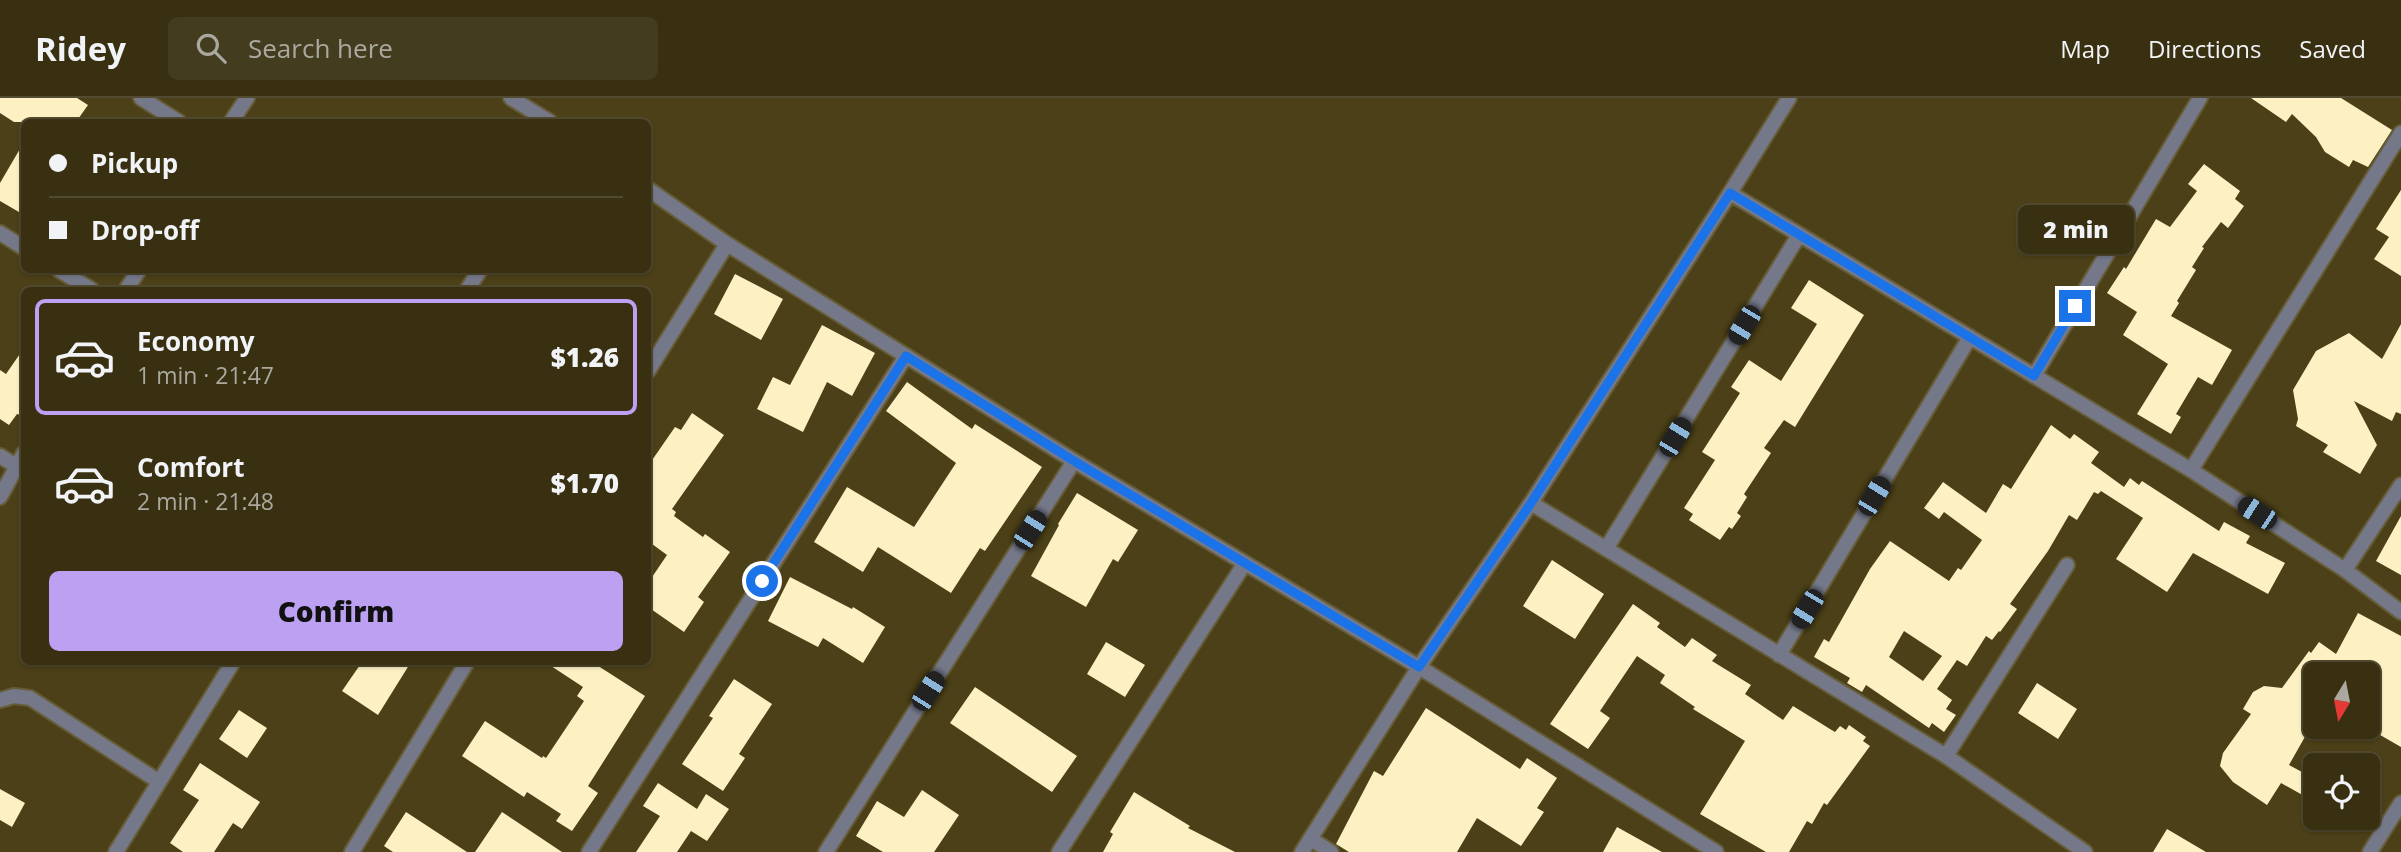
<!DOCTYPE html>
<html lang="en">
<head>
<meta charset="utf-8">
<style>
  :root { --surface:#383011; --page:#433c1f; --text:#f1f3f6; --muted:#aba99f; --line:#524b31; --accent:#bca0f2 }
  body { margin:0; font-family:"Open Sans",sans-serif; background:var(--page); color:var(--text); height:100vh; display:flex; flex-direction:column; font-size:26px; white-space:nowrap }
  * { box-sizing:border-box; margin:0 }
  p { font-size:23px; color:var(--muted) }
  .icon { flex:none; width:38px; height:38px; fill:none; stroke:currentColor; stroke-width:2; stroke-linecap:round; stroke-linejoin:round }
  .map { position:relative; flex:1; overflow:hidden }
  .side { position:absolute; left:21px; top:189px; width:630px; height:378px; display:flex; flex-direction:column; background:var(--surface); border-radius:10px; box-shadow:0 2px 5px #0004,0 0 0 2px var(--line) }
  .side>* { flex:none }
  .hud { position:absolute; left:21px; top:21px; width:630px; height:154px; border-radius:10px; box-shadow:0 2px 5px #0004,0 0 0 2px var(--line); display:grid; align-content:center; height:154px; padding:0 28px; background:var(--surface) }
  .needle { width:46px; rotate:190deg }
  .controls { position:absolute; left:2303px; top:564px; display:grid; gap:14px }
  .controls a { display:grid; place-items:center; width:77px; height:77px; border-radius:10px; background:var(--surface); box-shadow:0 2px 5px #0004,0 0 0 2px var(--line); font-size:35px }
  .end { position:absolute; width:32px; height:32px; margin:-16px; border:9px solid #1a73e8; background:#fff; box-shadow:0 0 0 4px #fff }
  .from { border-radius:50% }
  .bubble { position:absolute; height:49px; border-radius:10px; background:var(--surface); box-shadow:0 2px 5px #0004,0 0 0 2px var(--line); font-size:23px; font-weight:800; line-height:49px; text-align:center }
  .car { position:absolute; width:21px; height:42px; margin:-21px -10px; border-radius:9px; box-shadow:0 0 5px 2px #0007; background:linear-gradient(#222 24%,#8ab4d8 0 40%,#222 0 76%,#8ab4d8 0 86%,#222 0) }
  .hud b { display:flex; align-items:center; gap:24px; height:66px; font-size:26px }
  .hud b+b { border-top:2px solid var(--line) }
  .hud i { width:18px; height:18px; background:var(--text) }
  ul { padding:12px 0 0; list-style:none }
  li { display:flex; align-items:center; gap:21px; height:116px; margin:0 14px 10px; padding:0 14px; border:4px solid transparent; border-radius:10px }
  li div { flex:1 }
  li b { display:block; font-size:26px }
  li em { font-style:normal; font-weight:800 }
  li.current { border-color:var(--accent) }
  li>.icon { width:63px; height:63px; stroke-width:1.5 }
  .action { display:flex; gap:14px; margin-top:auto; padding:14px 28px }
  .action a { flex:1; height:80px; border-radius:10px; background:var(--accent); color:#111; font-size:28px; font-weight:800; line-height:80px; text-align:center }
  header { display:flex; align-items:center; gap:42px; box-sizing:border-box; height:98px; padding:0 35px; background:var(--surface); border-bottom:2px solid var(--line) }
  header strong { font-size:33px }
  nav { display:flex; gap:38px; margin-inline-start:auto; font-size:24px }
  .search { width:490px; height:63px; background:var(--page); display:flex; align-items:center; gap:18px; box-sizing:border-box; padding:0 24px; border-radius:10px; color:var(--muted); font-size:26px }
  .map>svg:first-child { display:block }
  .building { fill:#fdf0c3; fill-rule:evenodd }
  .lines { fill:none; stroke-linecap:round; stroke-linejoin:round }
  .street-casing { stroke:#665c36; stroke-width:18 }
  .street { stroke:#747889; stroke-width:14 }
  .route { stroke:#1a73e8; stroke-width:9 }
</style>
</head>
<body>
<header>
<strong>Ridey</strong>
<div class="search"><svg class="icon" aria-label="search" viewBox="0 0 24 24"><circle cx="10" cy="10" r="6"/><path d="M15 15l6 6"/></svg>Search here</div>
<nav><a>Map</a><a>Directions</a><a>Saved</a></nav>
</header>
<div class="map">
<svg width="2401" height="754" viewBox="0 0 2401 754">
  <rect width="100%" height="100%" fill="#4b4017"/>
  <path class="building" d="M0,0H77L88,7L76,24H14L0,15Z
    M2251,0H2341L2392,32L2368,69L2353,62L2349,69L2325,54L2316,39L2292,16L2286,24Z
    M24,44V106L19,114L0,103V85Z
    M2204,66L2240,93L2235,101L2244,108L2228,130L2221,124L2202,149L2204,150L2192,169L2196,172L2177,203L2179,205L2171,218L2232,252L2212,287L2198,279L2176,316L2181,319L2171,336L2137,316L2168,266L2123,237L2137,214L2107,195L2124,169L2126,171L2156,121L2170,129L2197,93L2188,86Z
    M2401,92V178L2374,161L2389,139L2376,131Z
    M735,176L783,201L761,242L714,216Z
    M1809,182L1864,217L1795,329L1784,322L1764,350L1771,355L1744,396L1747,399L1737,415L1741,418L1732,431L1729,429L1720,442L1689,422L1693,416L1684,410L1715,362L1702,354L1740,295L1731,289L1749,262L1781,283L1817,226L1791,210Z
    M2401,226V316L2396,314L2392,323L2354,303L2377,347L2360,376L2323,354L2328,347L2296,328L2298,321L2293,292L2316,253L2349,235L2382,261Z
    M822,227L875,255L852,298L827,284L803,334L757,311L773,279L790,287Z
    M24,250V318L17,316L9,327L0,321V272L6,276Z
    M907,284L972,331L975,326L1042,369L985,453L980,450L951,495L878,449L863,474L814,444L847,389L914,429L956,365L886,313Z
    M692,315L724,337L672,411L676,414L674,418L703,439L705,436L730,454L698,499L704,504L684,534L648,509V485L667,457L648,443V368L675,329L681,332Z
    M2051,327L2070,341L2074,336L2099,354L2091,365L2124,389L2130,380L2139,387L2142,383L2219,433L2224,424L2250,438L2246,445L2285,465L2268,496L2193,455L2167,494L2116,461L2143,420L2101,393L2098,396L2094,394L2077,422L2069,417L2048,453L2010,506L2017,511L2000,534L1999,533L1992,542L1986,538L1967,568L1957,562L1937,591L1952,602L1946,611L1956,617L1944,634L1932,625L1929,630L1866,587L1862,594L1847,585L1850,580L1814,559L1824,541L1829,544L1870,471L1890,443L1949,483L1958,470L1961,472L1982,442L1944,414L1939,421L1924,410L1943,384L1986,415L2003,386L2011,391ZM1904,533L1942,558L1923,583L1889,559Z
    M1077,395L1138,432L1118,464L1113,461L1086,509L1031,478L1059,427L1058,426Z
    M2401,418V477L2376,463Z
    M1552,462L1604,496L1575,541L1523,508Z
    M790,479L852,511L853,509L885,529L863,565L823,540L818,549L768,523Z
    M1633,506L1660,525L1657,529L1685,549L1692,540L1717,557L1712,563L1751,587L1745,596L1783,622L1793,608L1830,631L1835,634L1840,628L1846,632L1849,627L1866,639L1863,643L1870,648L1827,707L1824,705L1812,726L1807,723L1789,754H1766L1700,716L1745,643L1693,611L1695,609L1660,585L1665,577L1637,558L1600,613L1610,620L1588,651L1550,626Z
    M2358,515L2401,538V649L2368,630V576H2315V621L2289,667L2315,681V704L2281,685L2267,707L2233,684L2220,668L2223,655L2251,616L2243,611L2253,594L2264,588L2282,590L2309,553L2311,555L2319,544L2336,556Z
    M1106,544L1145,567L1125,599L1087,576Z
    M362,564H411L378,617L342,593Z
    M545,564H592L645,598L588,688L598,695L572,733L556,723L561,716L527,694L524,699L462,658L485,623L542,660L543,658L546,660L584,603L577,598L583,589Z
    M734,581L772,606L739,656L745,660L723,693L682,666L713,620L709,618Z
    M2037,585L2077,611L2058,641L2018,615Z
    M975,589L1077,658L1052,694L950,625Z
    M1426,610L1520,671L1527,660L1557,680L1537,710L1544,714L1521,748L1477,720L1457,754H1349L1336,746L1374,673L1383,678Z
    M239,612L267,630L247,660L219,641Z
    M200,665L260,704L242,731L233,725L214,754H183L170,745L199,702L183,692Z
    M658,685L697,711L706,696L729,711L707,743L691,733L677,754H636L660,718L643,708Z
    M0,691L25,705L12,729L0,722Z
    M922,692L959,717L934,754H883L856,738L877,703L904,719Z
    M1134,694L1190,728L1188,730L1235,754H1103L1113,736L1110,734Z
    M406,714L467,754H393L384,748Z
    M502,714L562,754H475Z
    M1617,729L1662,754H1603Z
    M2167,731L2206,754H2153Z"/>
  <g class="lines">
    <defs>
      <path id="street" d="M141,0L179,24
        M511,0L550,24
        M231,24L247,0
        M648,91L727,146L1074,363L1419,569L1716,754
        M1730,95L2191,372L2345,472L2401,514
        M0,135L24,150
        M59,172L92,192
        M126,192L139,172
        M467,192L480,172
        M648,273L727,146
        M2034,278L2200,0
        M0,358L16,368
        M2191,372L2401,35
        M0,399L24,355
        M1531,405L1946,658L2085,754
        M1606,451L1799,137
        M2345,472L2401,387
        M1779,557L1970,239
        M0,602L14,598L30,600L158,683
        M1946,658L2067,467
        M1311,741L1331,754
        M116,754L233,564
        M352,754L467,564
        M589,754L906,258
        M826,754L1074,363
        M1059,754L1245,465
        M1302,754L1419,569L1531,405L1730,95L1789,0
        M2370,754L2401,705"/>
    </defs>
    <use href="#street" class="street-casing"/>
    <use href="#street" class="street"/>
  </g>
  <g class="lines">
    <path class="route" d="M762,483L906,258L1074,363L1419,569L1531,405L1730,95L2034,278L2075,208"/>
  </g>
</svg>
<div class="controls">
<a><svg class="needle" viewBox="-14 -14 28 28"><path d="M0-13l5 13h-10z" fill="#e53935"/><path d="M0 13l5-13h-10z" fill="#aba99f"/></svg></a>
<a><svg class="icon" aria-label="locate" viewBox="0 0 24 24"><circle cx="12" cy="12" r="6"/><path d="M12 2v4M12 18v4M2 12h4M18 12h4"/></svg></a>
</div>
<i class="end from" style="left:762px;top:483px"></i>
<i class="end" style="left:2075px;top:208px"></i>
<div class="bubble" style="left:2018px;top:107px;width:116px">2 min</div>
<i class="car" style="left:1744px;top:227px;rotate:211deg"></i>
<i class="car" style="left:1675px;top:339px;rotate:31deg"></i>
<i class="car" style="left:1874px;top:398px;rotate:31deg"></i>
<i class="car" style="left:2257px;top:415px;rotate:303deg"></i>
<i class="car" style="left:1030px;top:432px;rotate:32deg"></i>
<i class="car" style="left:1807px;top:511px;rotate:211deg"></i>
<i class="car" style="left:928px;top:593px;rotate:32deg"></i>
<div class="hud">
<b><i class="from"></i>Pickup</b>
<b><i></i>Drop-off</b>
</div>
<section class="side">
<ul>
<li class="current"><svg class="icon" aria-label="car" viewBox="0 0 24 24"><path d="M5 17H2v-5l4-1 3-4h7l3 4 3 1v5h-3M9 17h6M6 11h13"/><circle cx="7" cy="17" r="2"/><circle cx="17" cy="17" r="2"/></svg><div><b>Economy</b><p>1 min · 21:47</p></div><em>$1.26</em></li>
<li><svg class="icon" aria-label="car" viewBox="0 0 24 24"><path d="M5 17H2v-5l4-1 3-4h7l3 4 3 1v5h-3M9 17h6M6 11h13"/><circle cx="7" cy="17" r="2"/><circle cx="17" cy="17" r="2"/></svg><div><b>Comfort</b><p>2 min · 21:48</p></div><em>$1.70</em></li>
</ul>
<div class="action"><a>Confirm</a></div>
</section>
</div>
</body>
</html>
